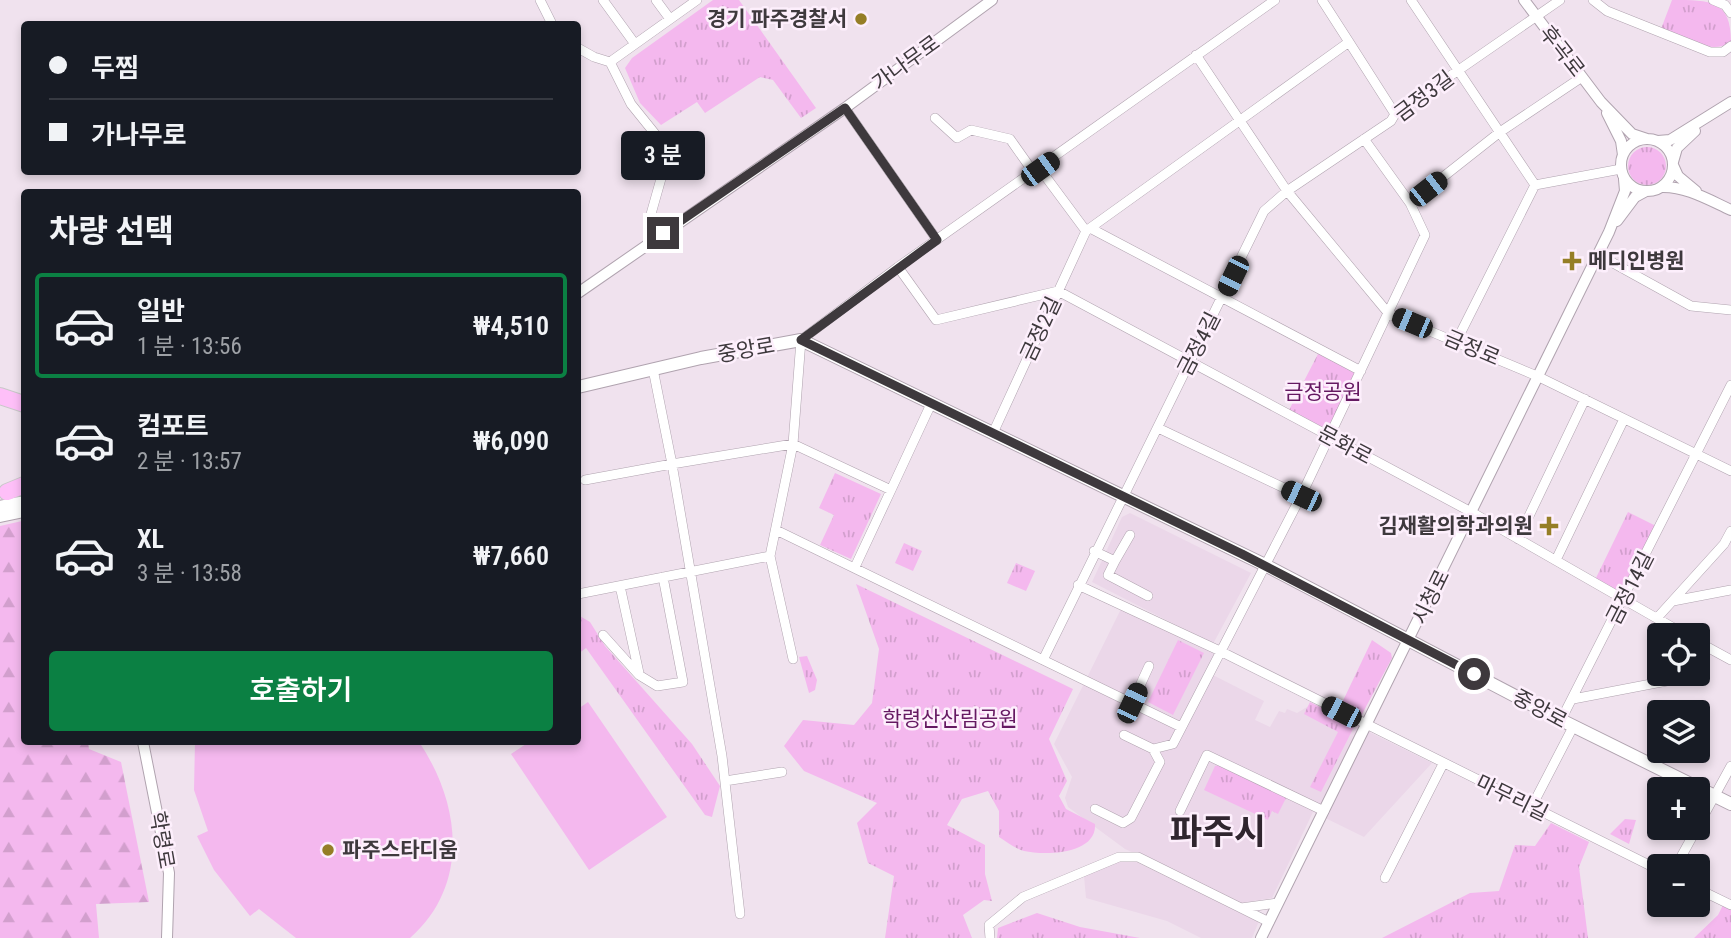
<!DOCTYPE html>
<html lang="ko">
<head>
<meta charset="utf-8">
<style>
  :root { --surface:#171b24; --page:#20242c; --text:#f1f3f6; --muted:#9ea1a6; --line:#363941; --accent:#0b8043 }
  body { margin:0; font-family:"Roboto Condensed","Noto Sans KR",sans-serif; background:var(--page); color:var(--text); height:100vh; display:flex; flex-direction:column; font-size:26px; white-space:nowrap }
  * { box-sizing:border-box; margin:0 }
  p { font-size:23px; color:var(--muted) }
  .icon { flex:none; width:38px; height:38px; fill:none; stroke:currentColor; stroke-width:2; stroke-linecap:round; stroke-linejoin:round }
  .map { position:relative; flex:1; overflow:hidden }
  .side { position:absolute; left:21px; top:189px; width:560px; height:556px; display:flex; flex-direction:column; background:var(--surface); border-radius:7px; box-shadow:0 4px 10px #0003 }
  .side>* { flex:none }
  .guide { position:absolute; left:21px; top:21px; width:560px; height:154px; border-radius:7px; box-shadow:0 4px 10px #0003; display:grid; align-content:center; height:154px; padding:0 28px; background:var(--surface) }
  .tools { position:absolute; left:1647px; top:623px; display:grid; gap:14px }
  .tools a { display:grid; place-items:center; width:63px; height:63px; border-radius:7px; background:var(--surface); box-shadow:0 4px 10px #0003; font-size:35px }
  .end { position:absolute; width:32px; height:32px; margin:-16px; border:9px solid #3e393d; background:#fff; box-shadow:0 0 0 4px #fff }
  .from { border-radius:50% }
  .bubble { position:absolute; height:49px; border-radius:7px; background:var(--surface); box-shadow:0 4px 10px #0003; font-size:23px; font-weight:600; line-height:49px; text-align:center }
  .car { position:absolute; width:21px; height:42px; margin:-21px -10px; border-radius:9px; box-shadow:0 0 5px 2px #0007; background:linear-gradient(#222 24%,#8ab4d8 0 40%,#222 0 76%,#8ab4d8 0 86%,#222 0) }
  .guide b { display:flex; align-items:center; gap:24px; height:66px; font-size:26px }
  .guide b+b { border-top:2px solid var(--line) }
  .guide i { width:18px; height:18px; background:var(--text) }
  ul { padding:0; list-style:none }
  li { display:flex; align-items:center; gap:21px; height:105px; margin:0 14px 10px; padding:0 14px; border:4px solid transparent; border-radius:7px }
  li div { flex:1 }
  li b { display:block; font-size:26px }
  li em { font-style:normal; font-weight:600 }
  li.current { border-color:var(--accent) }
  li>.icon { width:63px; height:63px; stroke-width:1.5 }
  h2 { padding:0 28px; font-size:32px; line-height:84px }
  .cta { display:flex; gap:14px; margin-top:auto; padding:14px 28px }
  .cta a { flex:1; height:80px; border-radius:7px; background:var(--accent); color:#fff; font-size:28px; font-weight:600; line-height:80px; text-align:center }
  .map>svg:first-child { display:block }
  .built { fill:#ebd7e9 }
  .grass { fill:url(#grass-tufts) }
  .forest { fill:url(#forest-firs) }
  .pitch { fill:#f4b8ee }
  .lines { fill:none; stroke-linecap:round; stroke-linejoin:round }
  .minor-casing { stroke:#b0a3af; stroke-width:10 }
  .tertiary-casing { stroke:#b0a3af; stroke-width:12 }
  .secondary-casing { stroke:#b0a3af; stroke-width:14 }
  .motorway-casing { stroke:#c9c8c9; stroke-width:18 }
  .minor { stroke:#fff; stroke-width:9 }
  .tertiary { stroke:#fff; stroke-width:10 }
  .secondary { stroke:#fff; stroke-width:12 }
  .motorway { stroke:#febff8; stroke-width:16 }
  .route { stroke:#3e393d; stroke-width:9 }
  .poi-dot { fill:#957e26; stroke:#fdeffc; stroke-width:2.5 }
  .labels { text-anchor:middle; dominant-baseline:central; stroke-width:5; stroke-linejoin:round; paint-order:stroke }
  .poi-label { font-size:21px; font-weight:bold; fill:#3e393d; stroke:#fdeffc; text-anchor:end }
  .street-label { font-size:21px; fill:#3e393d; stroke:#fdeffc }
  .park-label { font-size:21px; fill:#651962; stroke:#fdeffc }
  .town-label { font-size:35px; font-weight:bold; fill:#30262f; stroke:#fdeffc }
</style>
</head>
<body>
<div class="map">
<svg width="1731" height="938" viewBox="0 0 1731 938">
  <defs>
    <pattern id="grass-tufts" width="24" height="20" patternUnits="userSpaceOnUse" patternTransform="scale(1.75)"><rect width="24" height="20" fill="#f4b8ee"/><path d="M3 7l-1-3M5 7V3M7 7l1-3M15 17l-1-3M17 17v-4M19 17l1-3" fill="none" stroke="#d29fcd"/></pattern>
    <pattern id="forest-firs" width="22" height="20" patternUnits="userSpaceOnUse" patternTransform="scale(1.75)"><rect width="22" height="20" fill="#f4b8ee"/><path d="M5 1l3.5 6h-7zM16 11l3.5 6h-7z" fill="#d29fcd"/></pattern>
  </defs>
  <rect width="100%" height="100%" fill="#f0e2ee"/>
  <path class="built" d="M1130,513L1251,573L1213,644L1092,582L1122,517Z
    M1121,609L1214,654L1205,671L1264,701L1255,720L1270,727L1279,711L1285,713L1287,709L1297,713L1312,704L1432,763L1364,837L1313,812L1272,898L1242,903L1125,849L1068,807L1065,798L1072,777L1054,744Z
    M1116,862H1136L1259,921L1252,938H1201L1167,921L1086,898L1084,876Z"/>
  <path class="grass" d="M713,0H739L816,108L801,118L773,80L760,77L705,113L697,102L661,125L640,103L625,68L632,58Z
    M1672,0C1711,0 1731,0 1731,42C1711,56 1681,37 1661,29Z
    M1628 166a19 19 0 1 1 38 0a19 19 0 1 1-38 0Z
    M1319,352L1358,372L1327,432L1288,412Z
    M835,473L881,494L851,559L820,545L834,515L819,508Z
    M1628,512L1658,527L1624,594L1595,580Z
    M904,543L922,551L913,571L895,563Z
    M1016,563L1035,571L1026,591L1007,583Z
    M856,584L1073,689L1049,739L1067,781L1059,796L1066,809L1095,824C1097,854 1046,856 1024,851C1016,849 1007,842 999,837V811L988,791L962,799L947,825L985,845V874L992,901L984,900L963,915L972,938H885L894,876L868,863L857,823L877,803L804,771L784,746L803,720L854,725L872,703L879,649Z
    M578,615L590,622L605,646L692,744L720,786L712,817L705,815L586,648L578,654Z
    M1178,640L1204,653L1173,715L1148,702Z
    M1372,640L1391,653L1392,658L1360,718L1340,707Z
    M807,656L817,680L815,690L809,693L799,657Z
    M1310,702L1355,725L1321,792L1310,787L1338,732L1304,714Z
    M1221,765L1287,796L1278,814L1272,811L1268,820L1204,790L1215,766Z
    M1625,819L1636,820L1629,844L1610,834Z
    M1551,823L1589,842L1579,867L1588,938H1382L1470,893L1499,891L1515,845L1535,846Z
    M1723,905L1731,908V938H1694L1718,915Z
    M1037,913L1080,927L1140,938H997L998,928Z"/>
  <path class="forest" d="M22,521L24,524V742H88L89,749L121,762L149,902L96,904L99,938H0V526Z"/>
  <path class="pitch" d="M588,702L667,817L589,870L511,754L529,742H578V709Z
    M195,742H419C461,804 470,885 410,938H296L259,909L250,916L214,870L197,836L208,831L194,790Z"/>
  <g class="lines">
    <defs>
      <path id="minor" d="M540,0L552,24
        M603,0L635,44
        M656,0L670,19
        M1411,0L1535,185L1621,169
        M1593,0L1607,11L1710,52H1723L1731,46
        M1713,0L1725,5
        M1725,5L1731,13
        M1349,42L1395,114
        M578,48L594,57L610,62L631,104L660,140L665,154L666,161L651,214L663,233
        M1196,55L1287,191L1389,314L1537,376L1731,471
        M610,62L697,0
        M845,108L937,240
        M935,118L957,138L971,130L1010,139L1034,173
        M1040,169L1086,231
        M1410,203L1500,132L1582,77
        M1090,228L1361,371
        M1597,254L1691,306L1731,310
        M898,267L936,320L1058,291L1473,513L1686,635
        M1456,342L1535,185
        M1158,428L1301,496
        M993,433L1086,231L1349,42L1322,0
        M585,480L672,464L653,369
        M776,530L1043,660L1264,211L1287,191L1391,121L1395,114L1560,0
        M1518,539L1585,399
        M1094,551L1115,561L1130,535
        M1556,560L1624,419
        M1115,561L1108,575L1148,596
        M855,567L891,490
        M1078,585L1220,651L1659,870
        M620,586L639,673
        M578,594L770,556
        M1673,601L1731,590
        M1657,618L1724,544L1731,531
        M603,635L639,675L657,686L683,682L663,577
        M1698,642L1731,660
        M793,659L770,556L793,444L801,340L898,267L1275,0
        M1043,660L1181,727
        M1573,699L1672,680L1676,674
        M1132,703L1149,666
        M1561,720L1731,385
        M1124,735L1153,749L1173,744L1301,496L1425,235L1410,203L1364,139
        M725,781L782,772
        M1531,808L1573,727
        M1095,809L1123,823L1131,818L1160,762L1153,749
        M1180,811L1207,755L1324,811
        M1698,826L1731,766
        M1676,866L1697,828
        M1385,878L1443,764
        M1698,889L1731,905
        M740,914L722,756L672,464L793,444L891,490L931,404
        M1269,922L1241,908L1278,903
        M990,938L989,925L1023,897L1119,857H1138L1241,908"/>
      <path id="tertiary" d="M1524,0L1601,102L1632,134L1647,139
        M1607,113L1621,141L1623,155
        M1621 165a26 26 0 1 1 52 0a26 26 0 1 1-52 0Z
        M1658,141L1670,140L1731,102
        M1673,162L1677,148L1695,131
        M1673,165L1678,176L1696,191
        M1661,187C1686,186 1709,200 1731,210
        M1617,221L1635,197L1646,191
        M578,293L845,108L992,0
        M143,742L169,873L167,938
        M1261,938L1609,232L1625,191L1624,179"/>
      <path id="secondary" d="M578,387L701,358L801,340L1265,565L1561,720L1731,804
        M0,507L24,502
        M0,516L24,511"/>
      <path id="motorway" d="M0,396L24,404
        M7,492L24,485"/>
    </defs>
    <use href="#minor" class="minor-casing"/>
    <use href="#tertiary" class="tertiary-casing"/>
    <use href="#secondary" class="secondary-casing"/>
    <use href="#motorway" class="motorway-casing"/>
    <use href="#minor" class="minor"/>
    <use href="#tertiary" class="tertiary"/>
    <use href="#secondary" class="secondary"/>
    <use href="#motorway" class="motorway"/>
  </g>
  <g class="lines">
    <path class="route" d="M663,233L845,108L937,240L801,340L1242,554L1474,674"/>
  </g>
  <g class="poi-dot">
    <circle cx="861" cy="19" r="7"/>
    <path d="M1568.5 250.5h7v7h7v7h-7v7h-7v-7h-7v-7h7z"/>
    <path d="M1545.5 515.5h7v7h7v7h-7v7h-7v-7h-7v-7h7z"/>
    <circle cx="328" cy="850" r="7"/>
  </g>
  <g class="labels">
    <g class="poi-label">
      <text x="847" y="19">경기 파주경찰서</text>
      <text x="1588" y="261" text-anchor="start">메디인병원</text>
      <text x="1533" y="526">김재활의학과의원</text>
      <text x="342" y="850" text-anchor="start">파주스타디움</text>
    </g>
    <g class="street-label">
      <text transform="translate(1562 51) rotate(52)">후곡로</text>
      <text transform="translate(906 63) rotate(-36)">가나무로</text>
      <text transform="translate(1424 96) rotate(-37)">금정3길</text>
      <text transform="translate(1041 329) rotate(-65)">금정2길</text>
      <text transform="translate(1199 344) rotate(-63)">금정4길</text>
      <text transform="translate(1472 348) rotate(23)">금정로</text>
      <text transform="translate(746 350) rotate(-10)">중앙로</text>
      <text transform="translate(1345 445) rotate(28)">문화로</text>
      <text transform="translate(1630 588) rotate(-63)">금정14길</text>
      <text transform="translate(1431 597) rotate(-64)">시청로</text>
      <text transform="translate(1540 709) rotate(28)">중앙로</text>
      <text transform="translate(1512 798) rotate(26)">마무리길</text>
      <text transform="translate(162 840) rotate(80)">학령로</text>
    </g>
    <g class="park-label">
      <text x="1323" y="392">금정공원</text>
      <text x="950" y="719">학령산산림공원</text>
    </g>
    <g class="town-label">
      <text x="1218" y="832">파주시</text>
    </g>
  </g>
</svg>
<div class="tools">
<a><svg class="icon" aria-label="locate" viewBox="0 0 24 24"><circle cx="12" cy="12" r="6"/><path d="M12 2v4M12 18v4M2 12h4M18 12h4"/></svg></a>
<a><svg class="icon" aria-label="layers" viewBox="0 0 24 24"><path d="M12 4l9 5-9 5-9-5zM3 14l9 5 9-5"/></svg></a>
<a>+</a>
<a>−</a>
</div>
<i class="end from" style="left:1474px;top:674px"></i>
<i class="end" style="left:663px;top:233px"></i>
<div class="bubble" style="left:621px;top:131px;width:84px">3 분</div>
<i class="car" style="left:1040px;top:169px;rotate:54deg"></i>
<i class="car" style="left:1428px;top:189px;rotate:52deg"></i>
<i class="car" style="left:1233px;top:276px;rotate:206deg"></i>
<i class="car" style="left:1412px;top:323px;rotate:293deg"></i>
<i class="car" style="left:1301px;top:496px;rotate:295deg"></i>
<i class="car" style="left:1132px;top:703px;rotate:25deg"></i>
<i class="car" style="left:1341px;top:712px;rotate:297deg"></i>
<div class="guide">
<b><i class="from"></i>두찜</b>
<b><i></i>가나무로</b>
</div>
<section class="side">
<h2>차량 선택</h2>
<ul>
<li class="current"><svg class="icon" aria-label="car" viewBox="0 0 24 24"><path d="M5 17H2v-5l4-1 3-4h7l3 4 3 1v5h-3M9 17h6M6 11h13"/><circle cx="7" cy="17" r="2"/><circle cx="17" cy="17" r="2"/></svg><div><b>일반</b><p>1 분 · 13:56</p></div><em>₩4,510</em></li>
<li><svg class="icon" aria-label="car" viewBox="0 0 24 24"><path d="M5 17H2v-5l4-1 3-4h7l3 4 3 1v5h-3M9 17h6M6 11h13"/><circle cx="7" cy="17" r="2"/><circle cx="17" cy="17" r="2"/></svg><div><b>컴포트</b><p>2 분 · 13:57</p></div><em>₩6,090</em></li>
<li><svg class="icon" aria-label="car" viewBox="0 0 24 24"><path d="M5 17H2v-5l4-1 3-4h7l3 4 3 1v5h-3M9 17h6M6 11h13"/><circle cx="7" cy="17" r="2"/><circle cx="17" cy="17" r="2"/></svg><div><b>XL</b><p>3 분 · 13:58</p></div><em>₩7,660</em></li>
</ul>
<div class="cta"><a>호출하기</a></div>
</section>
</div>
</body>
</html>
